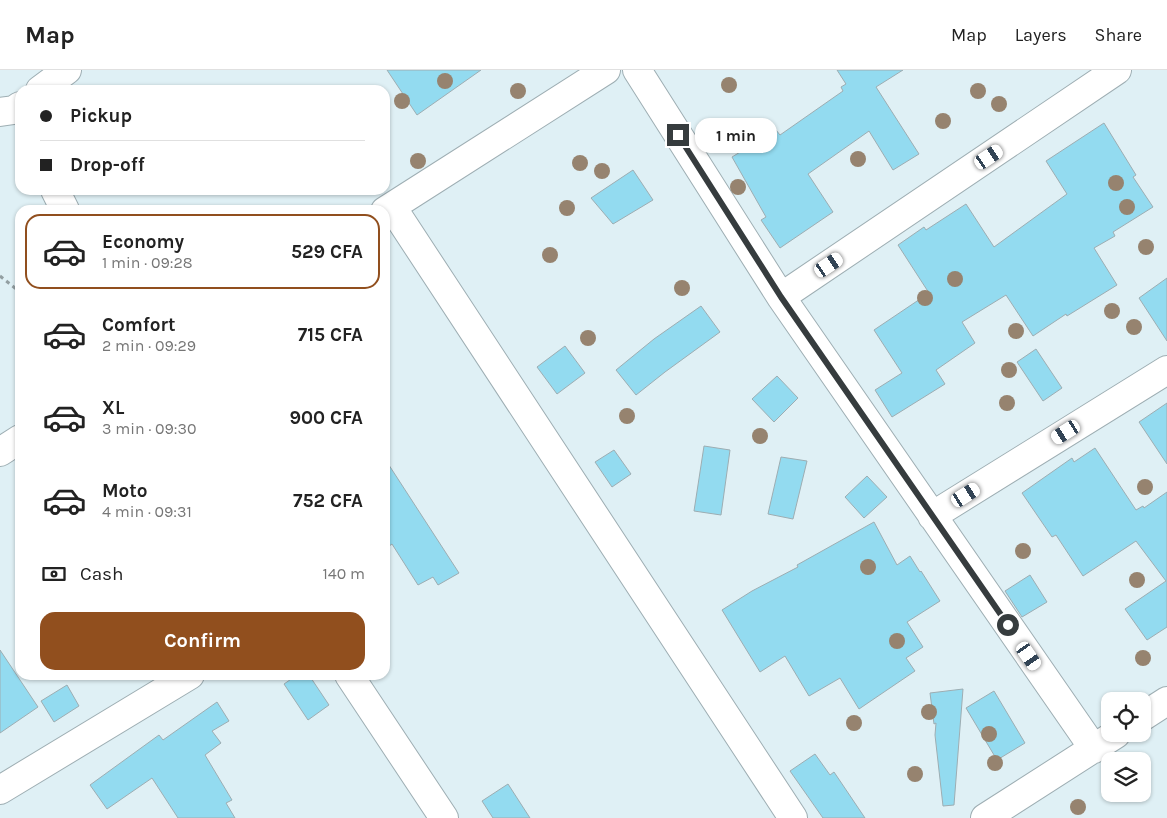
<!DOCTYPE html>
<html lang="en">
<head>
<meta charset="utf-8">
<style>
  :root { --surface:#fff; --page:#f6f6f6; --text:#222; --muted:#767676; --line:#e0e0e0; --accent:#914f1e }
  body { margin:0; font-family:Karla,sans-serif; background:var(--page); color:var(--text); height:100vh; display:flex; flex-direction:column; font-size:19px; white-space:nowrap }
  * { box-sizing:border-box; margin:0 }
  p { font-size:16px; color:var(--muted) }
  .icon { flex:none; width:28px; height:28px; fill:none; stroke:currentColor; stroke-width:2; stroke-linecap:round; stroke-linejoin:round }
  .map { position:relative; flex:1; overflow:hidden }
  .drawer { position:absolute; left:15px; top:135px; width:375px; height:475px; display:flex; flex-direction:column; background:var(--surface); border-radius:15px; box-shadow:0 1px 4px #0004 }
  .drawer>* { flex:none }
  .top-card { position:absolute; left:15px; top:15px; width:375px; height:110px; border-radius:15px; box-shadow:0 1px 4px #0004; display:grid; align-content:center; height:110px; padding:0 25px; background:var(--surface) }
  .fabs { position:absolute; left:1101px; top:622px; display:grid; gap:10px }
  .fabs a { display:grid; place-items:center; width:50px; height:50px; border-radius:10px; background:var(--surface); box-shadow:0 1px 4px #0004; font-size:25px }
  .end { position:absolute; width:22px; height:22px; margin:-11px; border:6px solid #363c3e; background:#fff; box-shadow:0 0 0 2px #fff }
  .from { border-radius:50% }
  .bubble { position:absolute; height:35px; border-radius:15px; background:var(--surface); box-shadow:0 1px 4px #0004; font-size:16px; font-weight:700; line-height:35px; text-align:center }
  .car { position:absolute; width:15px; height:30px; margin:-15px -8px; border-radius:6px; box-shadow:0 0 4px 1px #0007; background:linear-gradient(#fff 24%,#345 0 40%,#fff 0 76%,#345 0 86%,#fff 0) }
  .top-card b { display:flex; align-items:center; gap:18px; height:48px; font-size:19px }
  .top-card b+b { border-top:1px solid var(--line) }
  .top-card i { width:12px; height:12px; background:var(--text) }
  ul { padding:9px 0 0; list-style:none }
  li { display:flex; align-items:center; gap:15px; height:75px; margin:0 10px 8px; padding:0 15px; border:2px solid transparent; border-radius:15px }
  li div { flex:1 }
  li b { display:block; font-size:19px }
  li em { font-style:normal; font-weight:700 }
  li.current { border-color:var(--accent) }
  li>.icon { width:45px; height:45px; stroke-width:1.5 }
  .pay { display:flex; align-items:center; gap:12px; height:55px; padding:0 25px; font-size:19px }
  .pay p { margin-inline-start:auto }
  .cta { display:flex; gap:10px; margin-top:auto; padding:10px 25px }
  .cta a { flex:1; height:58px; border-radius:15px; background:var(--accent); color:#fff; font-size:20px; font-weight:700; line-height:58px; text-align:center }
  header { display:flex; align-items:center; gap:30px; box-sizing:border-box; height:70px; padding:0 25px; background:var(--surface); border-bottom:1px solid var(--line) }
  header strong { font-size:24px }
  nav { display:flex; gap:28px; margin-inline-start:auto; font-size:18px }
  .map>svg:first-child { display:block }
  .building { fill:#93dbf0; stroke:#9dadb2 }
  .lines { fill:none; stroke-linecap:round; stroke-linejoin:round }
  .minor-casing { stroke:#9eaeb3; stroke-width:30 }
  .path { stroke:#939fa2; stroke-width:3; stroke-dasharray:4 4; stroke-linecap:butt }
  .minor { stroke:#fff; stroke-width:28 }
  .tree { fill:#96836f }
  .route { stroke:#363c3e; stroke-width:6 }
</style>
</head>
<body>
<header>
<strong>Map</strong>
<nav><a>Map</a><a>Layers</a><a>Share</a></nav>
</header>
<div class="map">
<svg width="1167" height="748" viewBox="0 0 1167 748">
  <rect width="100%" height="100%" fill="#dff0f5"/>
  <path class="building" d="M387,0H481L417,45Z
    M837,0H903L876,17L919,84L893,100L869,61L808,104L833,142L780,178L761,150L766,147L732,87L776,60L780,65L843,21L841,17L846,14Z
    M1104,53L1136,105L1133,107L1153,137L1113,162L1115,166L1094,178L1117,215L1067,246L1066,244L1033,266L1006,225L962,252L975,273L936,300L945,314L892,347L875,320L902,303L874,260L929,223L898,175L924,157L926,160L966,134L994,177L1067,124L1046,91Z
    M633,100L653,130L613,154L591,128Z
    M1167,208V271L1139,228Z
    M701,236L720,262L665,302L636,325L616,300L654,269Z
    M565,276L585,303L557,324L537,297Z
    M1036,279L1062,318L1043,331L1017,292Z
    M777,306L798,328L774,352L752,329Z
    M1167,333V394L1139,352Z
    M704,376L730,380L721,445L694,441Z
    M1095,378L1136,440L1143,436L1144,438L1167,422V557L1147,570L1125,539L1166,511L1136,471L1083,506L1056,465L1052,467L1022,423L1072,388L1074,392Z
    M614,380L631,404L612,417L595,392Z
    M781,387L807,391L793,449L768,444Z
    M385,389L459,503L438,515L433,507L418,515L392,474L385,479Z
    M867,406L887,427L864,448L845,427Z
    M874,452L897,495L910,486L920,502L921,501L940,531L907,552L923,577L906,588L915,601L859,639L840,608L809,626L785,586L760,602L722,540L752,521L798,497L797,495Z
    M1030,505L1047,532L1022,547L1005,521Z
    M0,580L38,637L0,663Z
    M297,605H309L329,635L308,650L284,614Z
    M67,615L79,636L54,652L41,631Z
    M963,619L954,735L943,736L935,665L936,653L934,654L930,623Z
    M994,621L1025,673L997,690L966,638Z
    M217,632L229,651L212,661L221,673L205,685L232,730L226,733L235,748H178L152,708L107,739L90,715L159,665L163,670Z
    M815,684L830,705L834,702L865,748H823L790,701Z
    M508,714L530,748H493L482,731Z"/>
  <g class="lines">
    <defs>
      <path id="minor" d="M637,0L781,227L1094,679
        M40,20L67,0
        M0,42L14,40L20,36
        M55,120L65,140
        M392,137L793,748
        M385,141L606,0
        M781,227L1117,0
        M0,382L20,369
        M932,446L1167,300
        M349,605L444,748
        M1142,647L1167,631
        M0,720L190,605
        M985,748L1116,664"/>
    </defs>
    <use href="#minor" class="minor-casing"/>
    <path class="path" d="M0,206L20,222"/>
    <use href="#minor" class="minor"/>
  </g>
  <g class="tree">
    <circle cx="445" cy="11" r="8"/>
    <circle cx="729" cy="15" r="8"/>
    <circle cx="518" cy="21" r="8"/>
    <circle cx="978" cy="21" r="8"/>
    <circle cx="402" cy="31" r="8"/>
    <circle cx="999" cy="34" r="8"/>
    <circle cx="943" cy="51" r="8"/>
    <circle cx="858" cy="89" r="8"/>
    <circle cx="418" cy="91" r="8"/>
    <circle cx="580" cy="93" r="8"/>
    <circle cx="602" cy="101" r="8"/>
    <circle cx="1116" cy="113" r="8"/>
    <circle cx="738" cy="117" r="8"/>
    <circle cx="1127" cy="137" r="8"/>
    <circle cx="567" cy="138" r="8"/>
    <circle cx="1146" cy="177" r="8"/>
    <circle cx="550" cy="185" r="8"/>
    <circle cx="955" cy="209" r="8"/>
    <circle cx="682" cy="218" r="8"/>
    <circle cx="925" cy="228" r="8"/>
    <circle cx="1112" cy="241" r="8"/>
    <circle cx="1134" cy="257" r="8"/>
    <circle cx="1016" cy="261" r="8"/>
    <circle cx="588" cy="268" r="8"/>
    <circle cx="1009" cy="300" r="8"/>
    <circle cx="1007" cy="333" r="8"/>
    <circle cx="627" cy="346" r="8"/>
    <circle cx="760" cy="366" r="8"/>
    <circle cx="1145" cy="417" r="8"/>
    <circle cx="1023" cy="481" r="8"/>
    <circle cx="868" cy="497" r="8"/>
    <circle cx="1137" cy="510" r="8"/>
    <circle cx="897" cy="571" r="8"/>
    <circle cx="1143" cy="588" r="8"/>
    <circle cx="929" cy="642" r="8"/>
    <circle cx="854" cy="653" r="8"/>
    <circle cx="989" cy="664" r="8"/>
    <circle cx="995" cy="693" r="8"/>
    <circle cx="915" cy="704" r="8"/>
    <circle cx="1078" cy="737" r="8"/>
  </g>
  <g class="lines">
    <path class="route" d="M678,65L781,227L1008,555"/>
  </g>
</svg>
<div class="fabs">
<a><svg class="icon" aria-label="locate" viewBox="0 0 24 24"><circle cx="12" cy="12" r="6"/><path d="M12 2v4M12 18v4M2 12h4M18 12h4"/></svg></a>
<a><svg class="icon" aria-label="layers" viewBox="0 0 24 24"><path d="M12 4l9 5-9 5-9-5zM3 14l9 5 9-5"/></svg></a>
</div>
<i class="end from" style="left:1008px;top:555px"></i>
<i class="end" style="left:678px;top:65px"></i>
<div class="bubble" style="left:695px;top:48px;width:82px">1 min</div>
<i class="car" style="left:989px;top:87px;rotate:56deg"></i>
<i class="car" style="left:829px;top:195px;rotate:56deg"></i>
<i class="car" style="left:1066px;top:362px;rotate:238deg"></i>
<i class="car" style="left:966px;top:425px;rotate:58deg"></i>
<i class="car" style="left:1029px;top:586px;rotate:145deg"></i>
<div class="top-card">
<b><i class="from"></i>Pickup</b>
<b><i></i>Drop-off</b>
</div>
<section class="drawer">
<ul>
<li class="current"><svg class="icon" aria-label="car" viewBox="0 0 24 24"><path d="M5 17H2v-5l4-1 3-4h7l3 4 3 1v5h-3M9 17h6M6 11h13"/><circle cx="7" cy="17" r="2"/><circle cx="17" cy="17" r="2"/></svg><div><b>Economy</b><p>1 min · 09:28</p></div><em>529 CFA</em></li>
<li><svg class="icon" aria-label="car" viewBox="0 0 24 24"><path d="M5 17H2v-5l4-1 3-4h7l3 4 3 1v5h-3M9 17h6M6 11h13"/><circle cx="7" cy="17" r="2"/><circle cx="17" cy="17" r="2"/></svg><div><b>Comfort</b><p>2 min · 09:29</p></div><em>715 CFA</em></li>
<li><svg class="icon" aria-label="car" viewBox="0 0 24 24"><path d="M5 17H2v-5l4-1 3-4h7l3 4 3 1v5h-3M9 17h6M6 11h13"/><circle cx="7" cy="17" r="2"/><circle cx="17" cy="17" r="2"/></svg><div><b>XL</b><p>3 min · 09:30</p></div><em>900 CFA</em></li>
<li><svg class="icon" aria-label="car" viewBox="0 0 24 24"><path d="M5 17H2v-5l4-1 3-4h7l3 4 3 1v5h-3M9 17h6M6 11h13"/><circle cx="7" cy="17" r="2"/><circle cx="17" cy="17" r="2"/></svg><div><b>Moto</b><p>4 min · 09:31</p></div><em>752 CFA</em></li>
</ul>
<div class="pay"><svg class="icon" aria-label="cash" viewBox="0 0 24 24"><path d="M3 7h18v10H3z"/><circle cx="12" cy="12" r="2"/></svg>Cash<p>140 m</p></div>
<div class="cta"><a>Confirm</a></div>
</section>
</div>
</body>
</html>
